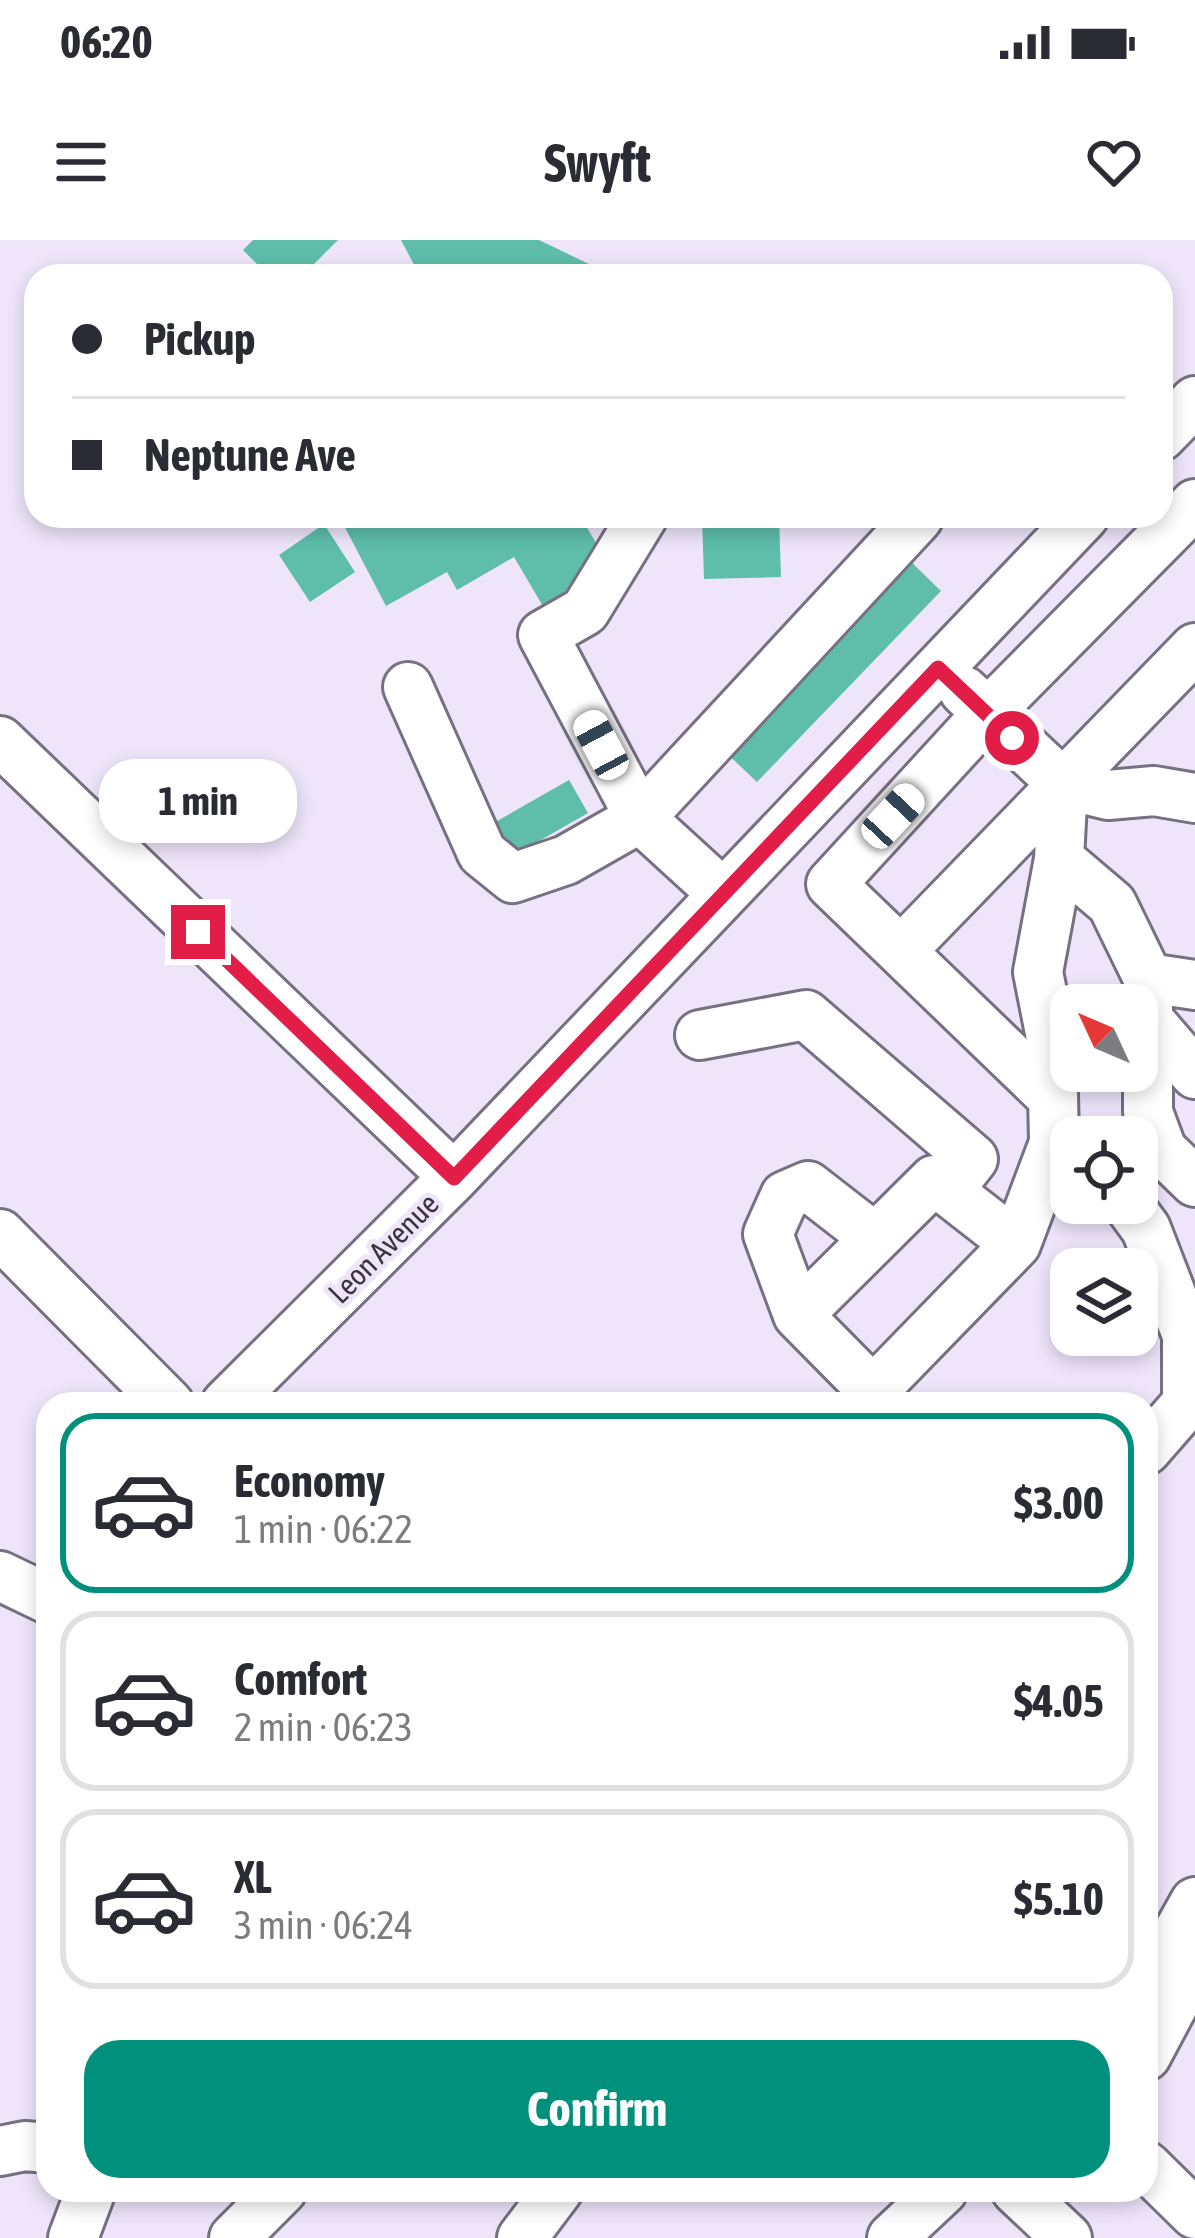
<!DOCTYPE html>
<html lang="en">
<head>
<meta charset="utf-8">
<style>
  :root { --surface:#fff; --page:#f2f2f3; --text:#2b2b33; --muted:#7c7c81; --line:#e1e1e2; --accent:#00907b }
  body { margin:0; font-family:"Asap Condensed",sans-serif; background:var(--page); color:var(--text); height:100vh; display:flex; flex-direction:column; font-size:45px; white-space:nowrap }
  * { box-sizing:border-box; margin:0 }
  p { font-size:39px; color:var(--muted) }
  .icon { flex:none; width:66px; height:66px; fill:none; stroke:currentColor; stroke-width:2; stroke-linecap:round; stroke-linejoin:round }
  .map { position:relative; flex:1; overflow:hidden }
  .panel { position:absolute; left:36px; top:1152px; width:1122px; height:810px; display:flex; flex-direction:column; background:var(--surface); border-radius:36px; box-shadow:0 6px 18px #0003 }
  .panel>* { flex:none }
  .top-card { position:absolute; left:24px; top:24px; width:1149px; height:264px; border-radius:36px; box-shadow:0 6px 18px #0003; display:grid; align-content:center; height:264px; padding:0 48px; background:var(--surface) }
  .needle { width:78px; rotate:314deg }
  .fabs { position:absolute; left:1050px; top:744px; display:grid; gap:24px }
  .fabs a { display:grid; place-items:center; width:108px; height:108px; border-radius:24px; background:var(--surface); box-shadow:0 6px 18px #0003; font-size:60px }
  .end { position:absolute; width:54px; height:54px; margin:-27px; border:15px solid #e11d48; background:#fff; box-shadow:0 0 0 6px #fff }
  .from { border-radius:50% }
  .bubble { position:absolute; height:84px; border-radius:36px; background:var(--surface); box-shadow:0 6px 18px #0003; font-size:39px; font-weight:700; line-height:84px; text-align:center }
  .car { position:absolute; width:36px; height:72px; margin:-36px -18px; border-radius:15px; box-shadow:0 0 9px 3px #0007; background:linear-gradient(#fff 24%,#345 0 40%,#fff 0 76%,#345 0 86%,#fff 0) }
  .top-card b { display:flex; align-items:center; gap:42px; height:114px; font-size:45px }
  .top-card b+b { border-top:3px solid var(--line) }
  .top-card i { width:30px; height:30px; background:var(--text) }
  ul { padding:21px 0 0; list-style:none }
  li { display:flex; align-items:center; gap:36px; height:180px; margin:0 24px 18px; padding:0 24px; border:6px solid var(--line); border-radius:36px }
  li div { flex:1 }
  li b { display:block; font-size:45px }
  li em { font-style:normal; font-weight:700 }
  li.on { border-color:var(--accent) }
  li>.icon { width:108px; height:108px; stroke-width:1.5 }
  .cta { display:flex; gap:24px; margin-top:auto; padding:24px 48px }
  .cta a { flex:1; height:138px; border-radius:36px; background:var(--accent); color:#fff; font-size:48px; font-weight:700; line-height:138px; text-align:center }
  .status { display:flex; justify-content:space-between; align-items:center; height:84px; padding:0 60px; background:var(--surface); direction:ltr }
  .status svg { height:33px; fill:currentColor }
  header { display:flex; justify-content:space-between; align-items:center; height:156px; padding:0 48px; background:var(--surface); font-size:54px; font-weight:700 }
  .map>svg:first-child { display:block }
  .building { fill:#5ebeaa }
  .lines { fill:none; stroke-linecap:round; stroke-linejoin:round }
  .minor-casing { stroke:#776f82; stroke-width:54 }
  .minor { stroke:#fff; stroke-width:48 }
  .route { stroke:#e11d48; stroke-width:15 }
  .labels { text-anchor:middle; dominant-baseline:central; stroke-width:10; stroke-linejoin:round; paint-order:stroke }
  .street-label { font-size:30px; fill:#38343d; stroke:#eee5fb }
</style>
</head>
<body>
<div class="status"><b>06:20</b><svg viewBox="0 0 49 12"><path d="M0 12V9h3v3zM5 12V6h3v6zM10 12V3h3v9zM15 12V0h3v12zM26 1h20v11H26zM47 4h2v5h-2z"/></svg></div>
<header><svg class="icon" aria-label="menu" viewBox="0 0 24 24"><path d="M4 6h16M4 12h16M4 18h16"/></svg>Swyft<svg class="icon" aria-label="heart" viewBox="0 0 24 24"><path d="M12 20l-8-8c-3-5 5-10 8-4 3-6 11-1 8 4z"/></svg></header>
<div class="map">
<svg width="1195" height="1998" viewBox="0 0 1195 1998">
  <rect width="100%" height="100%" fill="#eee5fb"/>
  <path class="building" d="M253,0H338L302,36H269L243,10Z
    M401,0H539L614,36H420Z
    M339,276H580L611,328L544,368L514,317L457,350L447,332L386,366Z
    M702,276H779L781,337L704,339Z
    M324,284L355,332L310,362L279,315Z
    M902,313L941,351L757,542L718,505Z
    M569,540L588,573L511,617L492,584Z"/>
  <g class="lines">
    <defs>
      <path id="minor" d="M1161,196L1195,161
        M408,447L482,613L513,638L566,620L640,578L543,395L585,371L643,276
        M964,451L1063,544L1108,555L1154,551L1195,558
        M0,501L454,937
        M1059,619L1112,664L1148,738V872L1162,910L1195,942
        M722,653L640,578L918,278
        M901,711L1195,408
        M1148,738L1195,745
        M1147,778L1195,834
        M700,795L806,775L973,919L948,951
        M1053,858L831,644L986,475L1195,264
        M1127,963L1146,989L1187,1095V1163L1146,1210
        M0,994L169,1164
        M1016,1004L934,940L798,1075L873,1151L1016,1004L1054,903L1052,803L1038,732L1059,619L1063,544
        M798,1075L768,994L785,956L808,946L875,998
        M226,1164L454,937L1084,276
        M0,1336L48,1359
        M1146,1749L1195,1662
        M1146,1816L1195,1724
        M0,1911L25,1906L48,1908
        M1146,1926L1195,1974
        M1016,1950L1067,1998
        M73,1998L91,1950
        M234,1998L282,1950
        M522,1998L558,1950
        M892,1998L943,1950"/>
    </defs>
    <use href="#minor" class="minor-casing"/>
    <use href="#minor" class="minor"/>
  </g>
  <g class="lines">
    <path class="route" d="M198,692L454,938L938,428L1012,498"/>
  </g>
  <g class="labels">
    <g class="street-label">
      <text transform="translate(383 1008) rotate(-45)">Leon Avenue</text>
    </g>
  </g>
</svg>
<div class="fabs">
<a><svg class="needle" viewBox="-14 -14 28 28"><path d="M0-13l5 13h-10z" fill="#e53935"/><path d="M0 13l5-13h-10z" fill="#7c7c81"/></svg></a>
<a><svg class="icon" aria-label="locate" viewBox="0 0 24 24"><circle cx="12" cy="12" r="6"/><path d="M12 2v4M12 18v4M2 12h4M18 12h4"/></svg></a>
<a><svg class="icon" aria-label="layers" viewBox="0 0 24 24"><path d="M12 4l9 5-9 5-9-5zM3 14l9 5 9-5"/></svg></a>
</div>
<i class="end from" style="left:1012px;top:498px"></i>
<i class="end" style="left:198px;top:692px"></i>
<div class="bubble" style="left:99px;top:519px;width:198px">1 min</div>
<i class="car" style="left:601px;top:505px;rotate:332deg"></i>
<i class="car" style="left:893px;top:576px;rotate:43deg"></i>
<div class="top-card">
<b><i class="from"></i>Pickup</b>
<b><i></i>Neptune Ave</b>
</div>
<section class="panel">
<ul>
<li class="on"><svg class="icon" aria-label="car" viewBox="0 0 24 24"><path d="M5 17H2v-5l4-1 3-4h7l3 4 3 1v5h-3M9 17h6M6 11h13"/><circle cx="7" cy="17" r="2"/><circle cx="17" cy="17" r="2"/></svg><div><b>Economy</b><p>1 min · 06:22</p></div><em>$3.00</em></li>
<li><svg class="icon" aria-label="car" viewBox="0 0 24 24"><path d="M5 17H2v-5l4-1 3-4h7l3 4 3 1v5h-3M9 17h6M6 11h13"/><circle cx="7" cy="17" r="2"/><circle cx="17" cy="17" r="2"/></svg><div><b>Comfort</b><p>2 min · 06:23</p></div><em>$4.05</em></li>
<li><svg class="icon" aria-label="car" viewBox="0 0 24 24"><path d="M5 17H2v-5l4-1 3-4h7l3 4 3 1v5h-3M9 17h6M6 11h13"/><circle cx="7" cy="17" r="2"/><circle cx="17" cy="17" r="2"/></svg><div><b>XL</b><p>3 min · 06:24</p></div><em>$5.10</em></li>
</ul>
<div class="cta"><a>Confirm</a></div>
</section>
</div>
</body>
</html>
